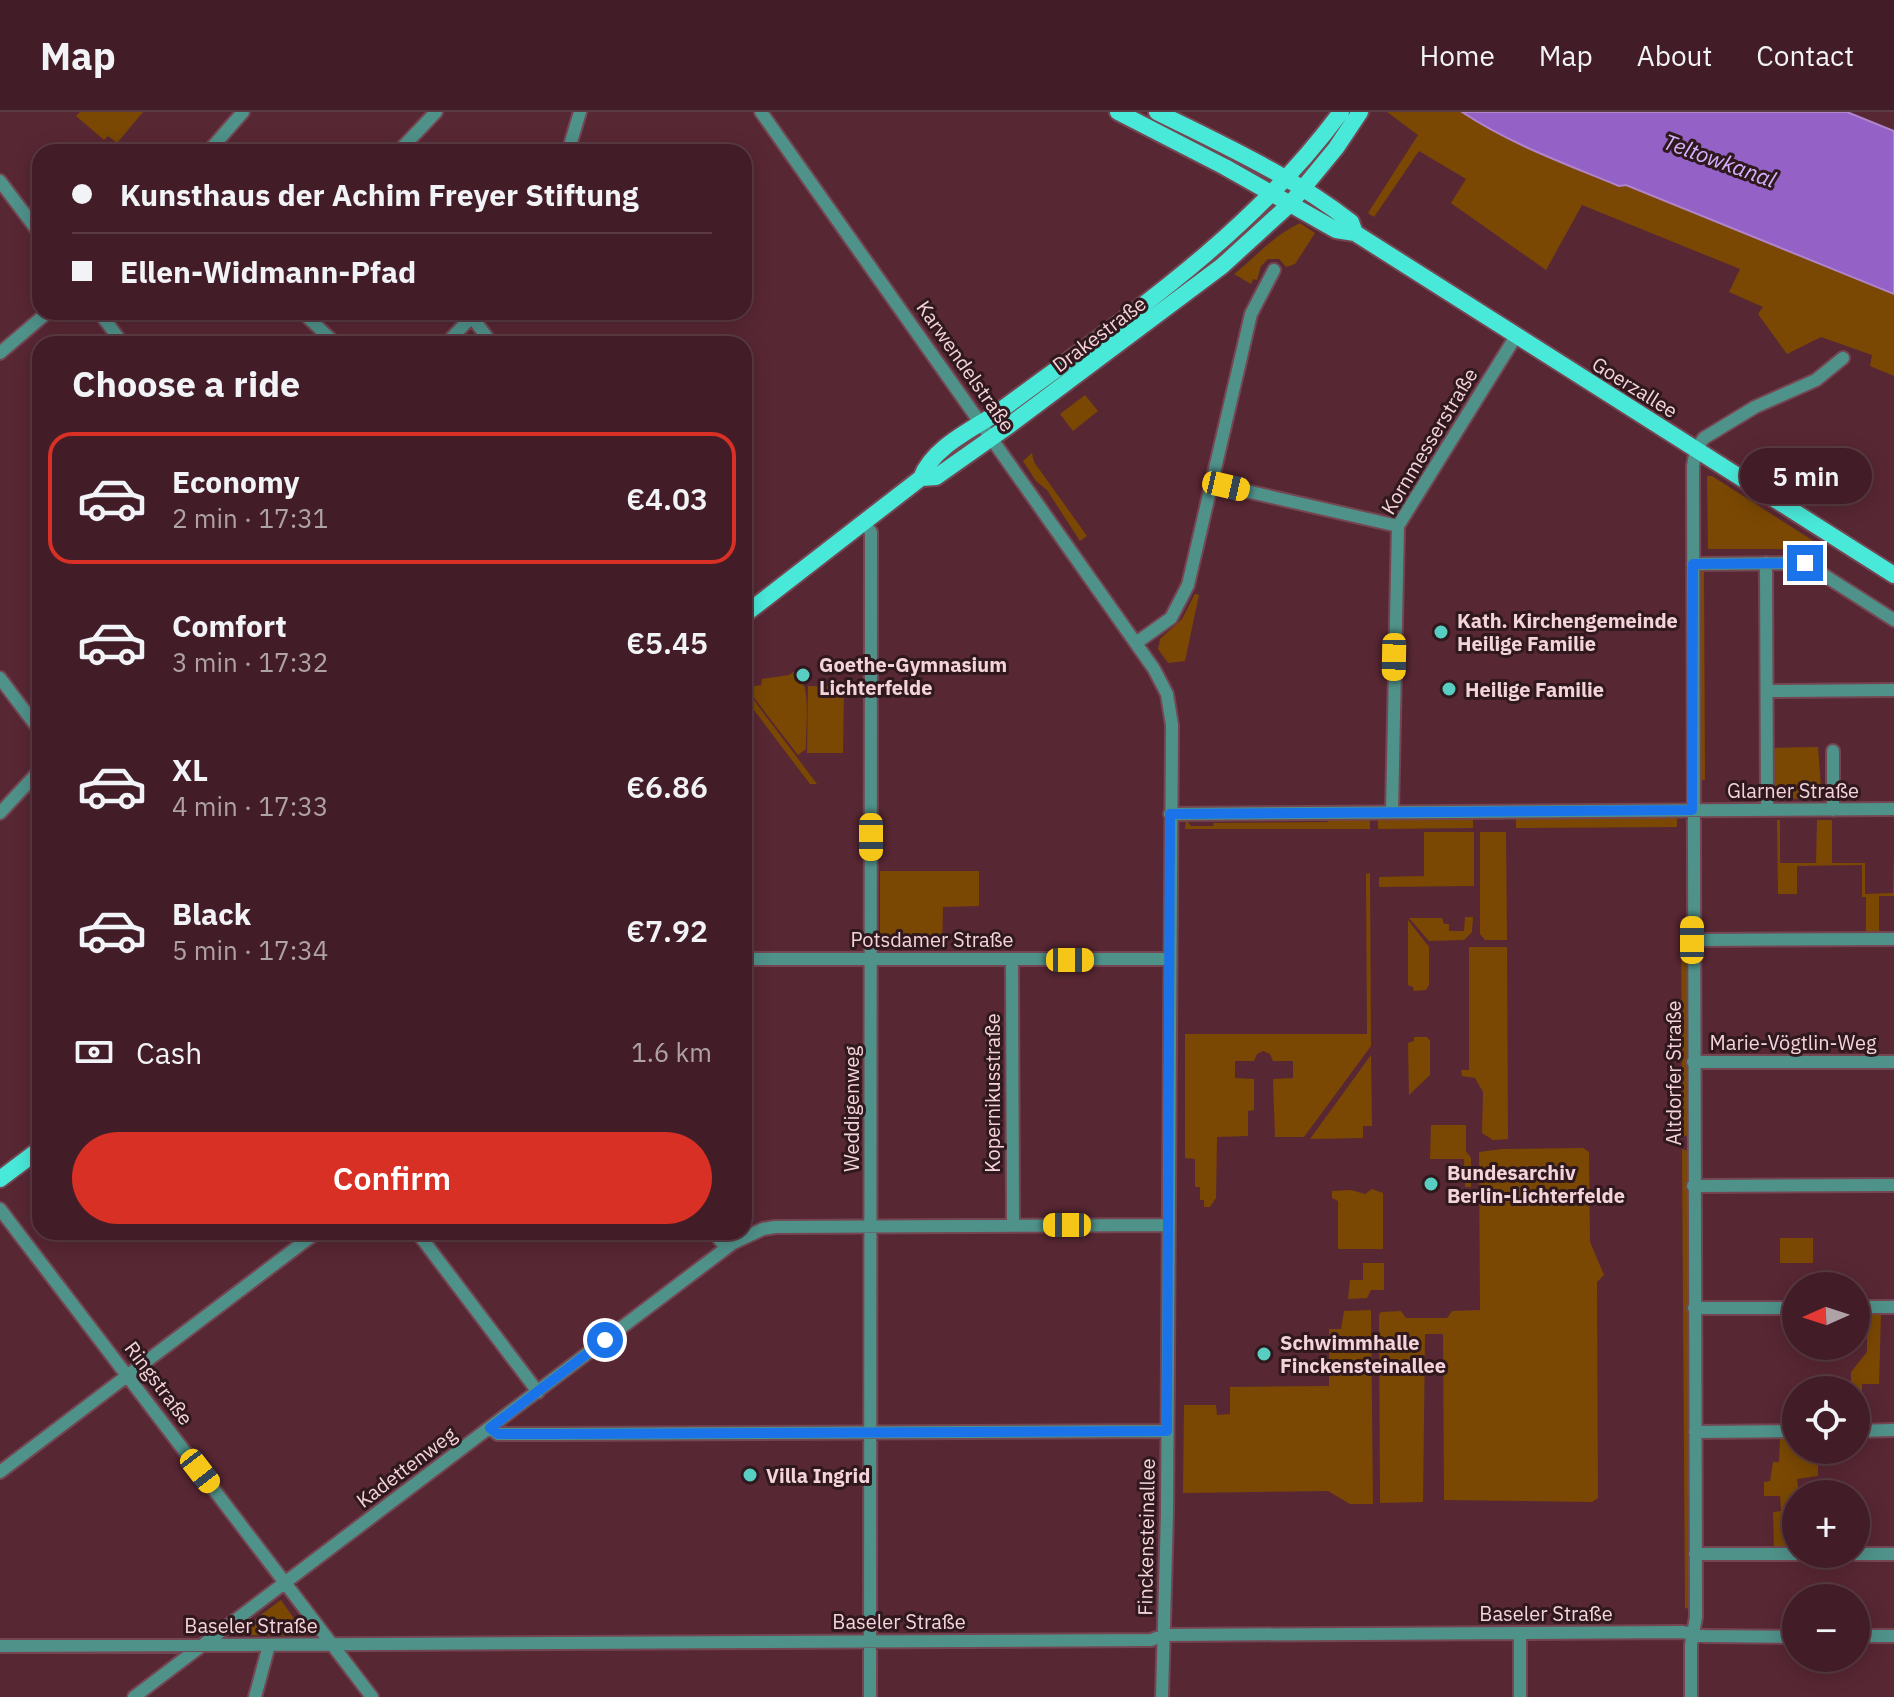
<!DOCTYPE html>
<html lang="en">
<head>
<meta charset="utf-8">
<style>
  :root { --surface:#421d27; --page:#4c2a33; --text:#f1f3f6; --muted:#aea2a7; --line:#5a3b44; --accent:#d93025 }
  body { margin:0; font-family:"IBM Plex Sans",sans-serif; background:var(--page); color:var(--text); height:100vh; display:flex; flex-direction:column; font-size:30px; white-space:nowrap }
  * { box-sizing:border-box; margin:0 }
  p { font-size:26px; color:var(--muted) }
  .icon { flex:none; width:44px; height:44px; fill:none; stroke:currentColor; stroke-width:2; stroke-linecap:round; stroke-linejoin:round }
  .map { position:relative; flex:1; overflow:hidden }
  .sheet { position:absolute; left:32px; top:224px; width:720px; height:904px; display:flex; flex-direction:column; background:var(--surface); border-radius:24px; box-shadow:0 4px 20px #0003,0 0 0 2px var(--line) }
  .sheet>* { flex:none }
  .hud { position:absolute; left:32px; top:32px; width:720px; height:176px; border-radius:24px; box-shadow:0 4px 20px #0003,0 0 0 2px var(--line); display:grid; align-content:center; height:176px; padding:0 40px; background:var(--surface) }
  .needle { width:52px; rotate:267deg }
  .controls { position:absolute; left:1782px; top:1160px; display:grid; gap:16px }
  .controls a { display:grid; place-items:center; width:88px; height:88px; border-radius:50%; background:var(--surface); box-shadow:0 4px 20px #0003,0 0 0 2px var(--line); font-size:40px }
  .end { position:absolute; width:36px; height:36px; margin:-18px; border:10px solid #1a73e8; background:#fff; box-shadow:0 0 0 4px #fff }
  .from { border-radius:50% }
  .bubble { position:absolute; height:56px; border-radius:28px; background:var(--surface); box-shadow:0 4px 20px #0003,0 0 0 2px var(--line); font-size:26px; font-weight:600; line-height:56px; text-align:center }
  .car { position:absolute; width:24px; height:48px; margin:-24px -12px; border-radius:10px; box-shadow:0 0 6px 2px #0007; background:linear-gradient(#f5c518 24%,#345 0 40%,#f5c518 0 76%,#345 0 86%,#f5c518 0) }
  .hud b { display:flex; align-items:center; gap:28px; height:76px; font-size:30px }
  .hud b+b { border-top:2px solid var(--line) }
  .hud i { width:20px; height:20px; background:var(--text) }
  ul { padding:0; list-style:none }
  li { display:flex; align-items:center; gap:24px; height:132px; margin:0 16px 12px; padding:0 24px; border:4px solid transparent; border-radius:24px }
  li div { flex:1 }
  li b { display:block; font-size:30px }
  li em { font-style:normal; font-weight:600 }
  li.selected { border-color:var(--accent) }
  li>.icon { width:72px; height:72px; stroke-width:1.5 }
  h2 { padding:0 40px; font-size:36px; line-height:96px }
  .pay { display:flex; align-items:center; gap:20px; height:88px; padding:0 40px; font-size:30px }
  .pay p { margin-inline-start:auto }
  .action { display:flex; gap:16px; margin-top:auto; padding:16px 40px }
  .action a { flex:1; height:92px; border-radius:48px; background:var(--accent); color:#fff; font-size:32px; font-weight:600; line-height:92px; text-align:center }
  header { display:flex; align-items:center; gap:48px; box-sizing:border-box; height:112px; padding:0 40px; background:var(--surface); border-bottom:2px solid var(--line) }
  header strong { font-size:38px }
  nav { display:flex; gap:44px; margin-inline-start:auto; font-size:28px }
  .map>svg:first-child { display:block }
  .green { fill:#7a4803 }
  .water { fill:#9461c6; stroke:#b184cc; stroke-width:2 }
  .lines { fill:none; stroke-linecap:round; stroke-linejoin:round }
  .minor-casing { stroke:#744652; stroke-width:16 }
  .major-casing { stroke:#744652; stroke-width:20 }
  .minor { stroke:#4f928a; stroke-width:12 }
  .major { stroke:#49e9d9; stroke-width:16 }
  .route { stroke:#1a73e8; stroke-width:10 }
  .poi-dot { fill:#57cec1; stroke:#30191e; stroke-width:3 }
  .labels { text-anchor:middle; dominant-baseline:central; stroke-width:6; stroke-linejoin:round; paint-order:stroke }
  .street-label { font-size:20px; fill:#f4d4da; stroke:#30191e }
  .poi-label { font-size:20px; font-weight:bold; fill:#f4d4da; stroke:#30191e; text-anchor:start }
  .water-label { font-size:22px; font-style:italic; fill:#d5b2fe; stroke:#30191e }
</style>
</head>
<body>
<header>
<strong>Map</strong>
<nav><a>Home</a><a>Map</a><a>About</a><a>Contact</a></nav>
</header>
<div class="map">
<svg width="1894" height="1585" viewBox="0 0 1894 1585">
  <rect width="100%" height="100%" fill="#582734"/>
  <path class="green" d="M80,0H143L117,31L108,24L104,28L76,4Z
    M1387,0H1462L1478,11L1619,74L1626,73L1894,182V264L1870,254L1872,243L1821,225L1787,242L1758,202L1763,195L1729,180L1740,157L1582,93L1546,158L1451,91L1466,67L1419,39L1374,105L1368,101L1418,23Z
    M1300,111L1315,121L1295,152L1286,155L1279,147H1268L1261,154L1257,168L1253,167L1251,172L1234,162C1258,143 1273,124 1300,111Z
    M1085,283L1098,299L1073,319L1060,302Z
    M1032,341L1034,350L1087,424L1080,429L1047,378L1036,369L1023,349Z
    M1707,364H1712L1826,437H1708Z
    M1704,457L1705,668H1700V459Z
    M1195,482L1199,483L1185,549L1168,551L1158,537L1160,527L1182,507Z
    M795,559C813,574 805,614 806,637L798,643L748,578L750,575L761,573L762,567L789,563Z
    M808,574L844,575L843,641H807Z
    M744,575L817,672H810L744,585Z
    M1818,635L1821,675L1830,676V686L1771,687V636Z
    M1473,706V716L1378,717V707Z
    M1516,706H1677V715L1516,716Z
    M1329,707H1370V717H1185L1186,708L1191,714H1213L1214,711L1328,710Z
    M1777,708H1780V751H1816L1817,708H1832V751H1865V782L1893,781L1894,744V784H1879V821L1866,823V785H1862V753L1797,754V782H1778Z
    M1424,720H1474V774L1379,775V765L1424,764Z
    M1480,720H1506L1507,828H1485L1480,822Z
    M880,759H979V794L943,795L942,836H880Z
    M1370,761L1371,934L1304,1025H1275L1273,967L1293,966V949H1273L1270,942L1263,939L1257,942L1254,949H1235V966L1254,967V998L1248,999V1024L1217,1025L1216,1086L1210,1095H1204V1088H1200V1075H1195V1047L1185,1046V922H1367L1366,762Z
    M1465,805H1473L1472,820L1464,828L1429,829L1409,806H1442L1444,812H1449V819H1464Z
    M1681,807L1687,808L1688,1023L1682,1025Z
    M1408,808L1429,835V873L1426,878L1414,879L1413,875L1408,873Z
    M1469,835H1507L1508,1027L1493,1028L1482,1021L1483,980L1475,966L1462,964L1461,958H1469Z
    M1414,925H1427L1430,929V963L1409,983L1408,931L1414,929Z
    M1371,943L1372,1014H1363V1026L1310,1027Z
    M1431,1013H1466V1039L1471,1046V1075H1465L1464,1047H1430Z
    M1583,1036L1589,1040V1045L1590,1130L1604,1163L1597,1170L1598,1386L1592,1390L1444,1388L1443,1222H1425L1423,1390L1380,1391L1379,1203L1381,1200L1401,1199L1406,1206H1447L1452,1199L1480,1198L1479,1040L1502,1037Z
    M1682,1037L1688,1039L1690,1497L1685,1496Z
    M1372,1077L1383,1081V1137H1338V1089L1332,1086V1079L1351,1078L1365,1082Z
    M1780,1126H1813V1151H1780Z
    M1363,1151H1384V1178H1371L1367,1186L1348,1187L1350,1168H1363Z
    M1371,1198L1373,1392H1350L1328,1379L1183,1381L1184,1293H1216L1217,1303L1230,1302V1275L1329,1274V1217H1341L1344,1199Z
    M1872,1202H1881L1879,1272H1862V1312L1856,1313V1278H1851V1260L1867,1240V1215Z
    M1780,1325H1796V1338H1810L1818,1350V1364L1797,1367L1799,1382H1796V1394L1788,1401V1436L1774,1440L1773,1400L1781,1399L1780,1384H1764V1370L1770,1369L1773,1350H1779Z
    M281,1488L306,1524L234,1523Z"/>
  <path class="water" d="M1462,0H1847L1894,19V182L1626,73L1619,74C1566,52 1510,32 1462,0Z"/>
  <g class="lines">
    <defs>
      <path id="minor" d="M761,0L1154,557L1167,582L1172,613L1167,1401L1162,1585
        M208,40L243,0
        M398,40L436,0
        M568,40L580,0
        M0,69L40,122
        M99,200L123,232
        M302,200L336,232
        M472,205L492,232
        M446,232L476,200
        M0,241L48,200
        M1211,371L1398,414
        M865,412L871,420V428L870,1585
        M1766,451L1767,698
        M1693,452L1805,451L1894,508
        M1136,531L1171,506L1188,473L1251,202L1274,158
        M0,566L40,619
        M1767,579L1894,578
        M1833,639V698
        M1392,700L1398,414L1516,224
        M0,701L40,658
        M1170,702L1894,697
        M1692,828L1894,827
        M744,847H1168
        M1012,848L1013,1114
        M1693,950H1894
        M1693,1074L1894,1073
        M0,1097L372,1585
        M417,1120L538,1280
        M714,1120L726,1136
        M1856,1195H1894
        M1694,1196H1796
        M490,1316L498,1322H556L1167,1319
        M1856,1319L1894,1318
        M1695,1320L1796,1319
        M0,1360L317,1120
        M1695,1442H1796
        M1856,1442H1894
        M1520,1521V1585
        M1856,1524H1894
        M0,1534L1151,1528L1164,1523L1682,1520L1704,1524L1796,1525
        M134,1585L733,1131L763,1117L775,1115L1168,1113
        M255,1585L269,1533
        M1691,1585V1533L1696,1505L1693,354L1696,337L1704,326L1755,295L1816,268L1843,246"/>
      <path id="major" d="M1118,0L1225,55L1336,118L1355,121L1894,463
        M1157,0C1225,34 1290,63 1351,110L1355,121
        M921,366L936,365L1007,315L1222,154L1290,92L1336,36L1360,0
        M744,503L921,366C932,336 971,318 997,301C1121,209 1248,126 1341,0
        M0,1067L40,1037"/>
    </defs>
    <use href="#minor" class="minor-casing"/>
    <use href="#major" class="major-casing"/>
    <use href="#minor" class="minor"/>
    <use href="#major" class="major"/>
  </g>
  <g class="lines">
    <path class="route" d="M605,1228L490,1316L498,1322H556L1167,1319L1170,702L1692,698L1693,452L1805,451"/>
  </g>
  <g class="poi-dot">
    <circle cx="1441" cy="520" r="8"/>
    <circle cx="803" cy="563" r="8"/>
    <circle cx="1449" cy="577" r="8"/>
    <circle cx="1431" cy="1072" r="8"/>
    <circle cx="1264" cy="1242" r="8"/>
    <circle cx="750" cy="1363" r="8"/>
  </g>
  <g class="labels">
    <g class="street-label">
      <text transform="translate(1099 222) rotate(-37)">Drakestraße</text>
      <text transform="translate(966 254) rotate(55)">Karwendelstraße</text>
      <text transform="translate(1635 275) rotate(32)">Goerzallee</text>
      <text transform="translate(1429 329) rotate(-59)">Kornmesserstraße</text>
      <text x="1793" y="678">Glarner Straße</text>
      <text x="932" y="827">Potsdamer Straße</text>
      <text x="1793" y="930">Marie-Vögtlin-Weg</text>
      <text transform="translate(1673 961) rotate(-90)">Altdorfer Straße</text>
      <text transform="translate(992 981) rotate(-90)">Kopernikusstraße</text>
      <text transform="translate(851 997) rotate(-90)">Weddigenweg</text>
      <text transform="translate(159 1271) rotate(53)">Ringstraße</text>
      <text transform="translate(406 1355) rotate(-37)">Kadettenweg</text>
      <text transform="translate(1146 1425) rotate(-89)">Finckensteinallee</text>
      <text x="1546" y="1501">Baseler Straße</text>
      <text x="899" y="1509">Baseler Straße</text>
      <text x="251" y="1513">Baseler Straße</text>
    </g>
    <g class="poi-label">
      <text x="1457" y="508">Kath. Kirchengemeinde<tspan x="1457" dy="23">Heilige Familie</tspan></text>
      <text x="819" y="552">Goethe-Gymnasium<tspan x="819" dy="23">Lichterfelde</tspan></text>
      <text x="1465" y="577">Heilige Familie</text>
      <text x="1447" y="1060">Bundesarchiv<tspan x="1447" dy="23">Berlin-Lichterfelde</tspan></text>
      <text x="1280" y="1230">Schwimmhalle<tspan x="1280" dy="23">Finckensteinallee</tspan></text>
      <text x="766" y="1363">Villa Ingrid</text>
    </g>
    <g class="water-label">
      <text transform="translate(1720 48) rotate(20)">Teltowkanal</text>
    </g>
  </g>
</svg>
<div class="controls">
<a><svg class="needle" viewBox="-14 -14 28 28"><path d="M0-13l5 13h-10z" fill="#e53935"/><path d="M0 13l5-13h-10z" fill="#aea2a7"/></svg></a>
<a><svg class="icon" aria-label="locate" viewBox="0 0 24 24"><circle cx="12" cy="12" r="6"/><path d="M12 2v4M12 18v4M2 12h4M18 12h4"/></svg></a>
<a>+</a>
<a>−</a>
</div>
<i class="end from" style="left:605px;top:1228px"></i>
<i class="end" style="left:1805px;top:451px"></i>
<div class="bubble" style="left:1740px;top:336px;width:132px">5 min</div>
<i class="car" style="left:1226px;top:374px;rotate:103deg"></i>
<i class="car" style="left:1394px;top:545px;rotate:181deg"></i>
<i class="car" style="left:871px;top:725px;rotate:180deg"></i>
<i class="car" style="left:1692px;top:828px;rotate:0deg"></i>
<i class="car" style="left:1070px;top:848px;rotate:90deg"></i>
<i class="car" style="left:1067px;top:1113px;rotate:270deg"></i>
<i class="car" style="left:200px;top:1359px;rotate:142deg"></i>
<div class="hud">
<b><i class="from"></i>Kunsthaus der Achim Freyer Stiftung</b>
<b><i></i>Ellen-Widmann-Pfad</b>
</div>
<section class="sheet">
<h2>Choose a ride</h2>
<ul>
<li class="selected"><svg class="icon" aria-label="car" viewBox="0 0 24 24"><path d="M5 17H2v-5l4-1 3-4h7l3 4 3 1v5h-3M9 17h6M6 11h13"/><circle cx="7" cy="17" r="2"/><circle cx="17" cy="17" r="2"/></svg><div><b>Economy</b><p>2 min · 17:31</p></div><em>€4.03</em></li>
<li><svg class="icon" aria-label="car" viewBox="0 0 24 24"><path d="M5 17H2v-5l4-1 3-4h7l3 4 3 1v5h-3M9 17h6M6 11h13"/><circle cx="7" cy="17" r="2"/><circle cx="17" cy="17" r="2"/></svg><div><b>Comfort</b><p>3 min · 17:32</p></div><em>€5.45</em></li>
<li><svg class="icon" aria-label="car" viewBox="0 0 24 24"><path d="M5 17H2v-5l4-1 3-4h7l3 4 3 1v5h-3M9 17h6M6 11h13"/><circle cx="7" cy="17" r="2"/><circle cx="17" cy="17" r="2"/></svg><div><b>XL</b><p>4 min · 17:33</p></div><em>€6.86</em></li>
<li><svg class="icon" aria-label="car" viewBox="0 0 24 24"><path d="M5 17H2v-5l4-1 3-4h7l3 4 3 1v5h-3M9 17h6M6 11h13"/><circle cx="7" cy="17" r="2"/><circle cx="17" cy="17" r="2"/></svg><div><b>Black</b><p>5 min · 17:34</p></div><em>€7.92</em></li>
</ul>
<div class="pay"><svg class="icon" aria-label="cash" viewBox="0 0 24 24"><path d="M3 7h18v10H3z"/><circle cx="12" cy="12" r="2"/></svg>Cash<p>1.6 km</p></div>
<div class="action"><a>Confirm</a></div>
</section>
</div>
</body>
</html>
